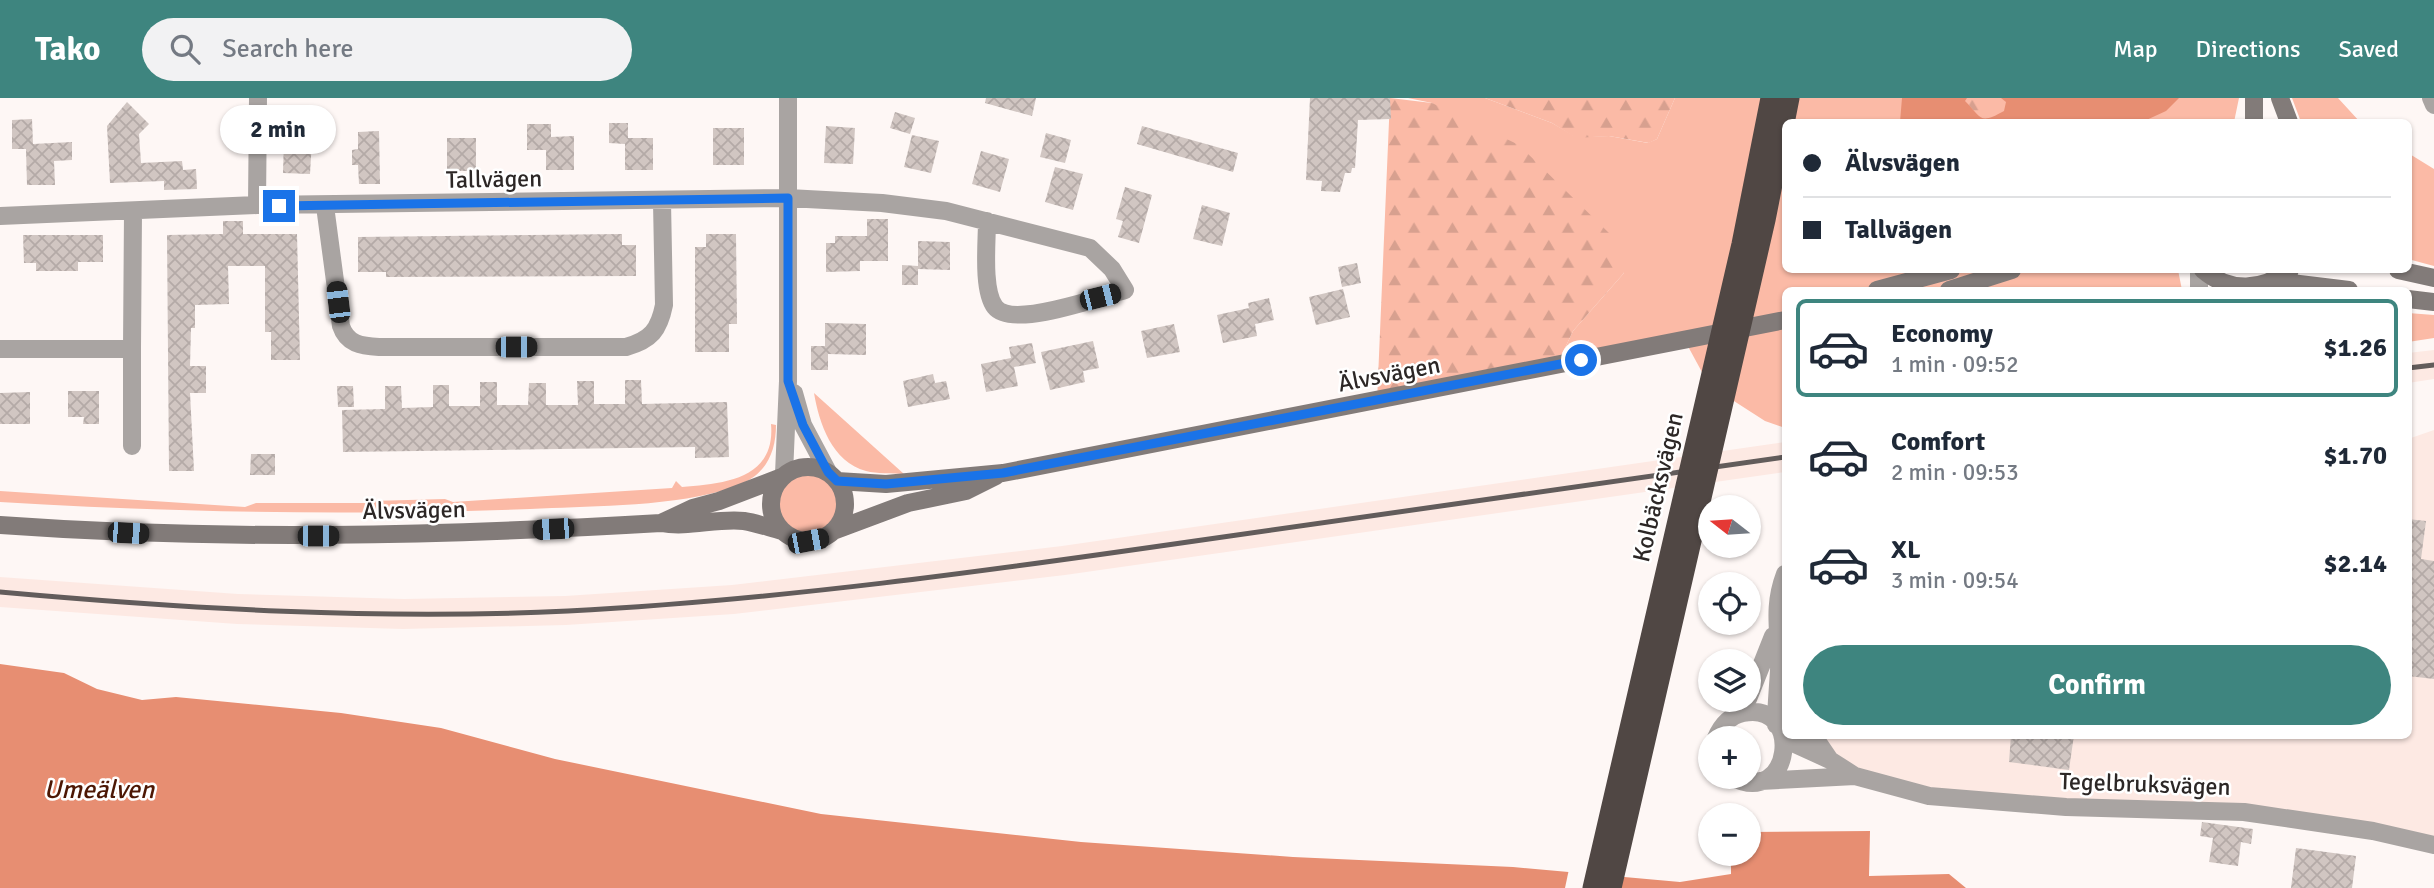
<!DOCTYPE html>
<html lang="en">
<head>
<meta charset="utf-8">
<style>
  :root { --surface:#fff; --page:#f2f2f3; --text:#1f2937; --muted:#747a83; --line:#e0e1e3; --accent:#3e857f }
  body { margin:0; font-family:Signika,sans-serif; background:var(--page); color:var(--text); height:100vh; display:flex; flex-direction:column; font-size:26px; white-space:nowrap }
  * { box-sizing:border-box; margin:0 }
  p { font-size:23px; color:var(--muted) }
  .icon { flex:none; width:38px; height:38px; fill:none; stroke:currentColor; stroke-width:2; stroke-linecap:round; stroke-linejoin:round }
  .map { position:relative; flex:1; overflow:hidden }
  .sheet { position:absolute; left:1782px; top:189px; width:630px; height:452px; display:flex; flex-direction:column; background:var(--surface); border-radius:10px; box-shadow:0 2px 5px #0004 }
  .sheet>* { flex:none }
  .top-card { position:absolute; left:1782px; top:21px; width:630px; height:154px; border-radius:10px; box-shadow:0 2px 5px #0004; display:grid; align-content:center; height:154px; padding:0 21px; background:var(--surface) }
  .needle { width:46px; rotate:287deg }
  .fabs { position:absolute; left:1698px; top:397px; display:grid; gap:14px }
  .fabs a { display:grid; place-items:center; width:63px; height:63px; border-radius:50%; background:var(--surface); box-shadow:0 2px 5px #0004; font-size:35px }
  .end { position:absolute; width:32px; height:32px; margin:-16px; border:9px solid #1a73e8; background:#fff; box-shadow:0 0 0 4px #fff }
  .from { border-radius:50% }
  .bubble { position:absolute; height:49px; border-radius:24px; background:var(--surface); box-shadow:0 2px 5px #0004; font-size:23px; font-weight:800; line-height:49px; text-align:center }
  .car { position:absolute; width:21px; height:42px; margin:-21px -10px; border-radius:9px; box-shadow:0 0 5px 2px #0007; background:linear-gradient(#222 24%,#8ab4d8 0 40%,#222 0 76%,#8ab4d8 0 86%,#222 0) }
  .top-card b { display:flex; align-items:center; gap:24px; height:66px; font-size:26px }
  .top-card b+b { border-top:2px solid var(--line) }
  .top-card i { width:18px; height:18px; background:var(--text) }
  ul { padding:12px 0 0; list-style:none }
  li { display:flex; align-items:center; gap:21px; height:98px; margin:0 14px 10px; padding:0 7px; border:4px solid transparent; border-radius:10px }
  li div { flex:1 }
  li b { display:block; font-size:26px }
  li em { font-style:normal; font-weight:800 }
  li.active { border-color:var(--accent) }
  li>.icon { width:63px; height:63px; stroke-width:1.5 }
  .action { display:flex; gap:14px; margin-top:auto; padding:14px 21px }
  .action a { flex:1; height:80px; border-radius:42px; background:var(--accent); color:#fff; font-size:28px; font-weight:800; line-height:80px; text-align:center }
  header { display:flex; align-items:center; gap:42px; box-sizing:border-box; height:98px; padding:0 35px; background:var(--accent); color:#fff }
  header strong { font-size:33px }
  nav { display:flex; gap:38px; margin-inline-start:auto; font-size:24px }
  .search { width:490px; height:63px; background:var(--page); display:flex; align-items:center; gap:18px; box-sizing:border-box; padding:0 24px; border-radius:38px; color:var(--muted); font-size:26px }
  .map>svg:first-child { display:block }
  .built { fill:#fde9e3 }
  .grass { fill:#fbbaa6 }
  .forest { fill:url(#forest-firs) }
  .water { fill:#e78e72 }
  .pier { fill:#fef7f5 }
  .building { fill:url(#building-cross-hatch) }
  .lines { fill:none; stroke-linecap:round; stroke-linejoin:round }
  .street { stroke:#a9a4a2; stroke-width:18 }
  .secondary { stroke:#827b79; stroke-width:18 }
  .rail { stroke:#625c5b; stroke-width:5 }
  .highway-bridge { stroke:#504744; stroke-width:21 }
  .route { stroke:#1a73e8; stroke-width:9 }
  .labels { text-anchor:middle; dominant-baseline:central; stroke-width:5; stroke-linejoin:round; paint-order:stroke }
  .street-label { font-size:24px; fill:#2c2726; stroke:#fff }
  .water-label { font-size:26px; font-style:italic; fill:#4d1704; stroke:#fff }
</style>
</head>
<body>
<header>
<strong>Tako</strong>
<div class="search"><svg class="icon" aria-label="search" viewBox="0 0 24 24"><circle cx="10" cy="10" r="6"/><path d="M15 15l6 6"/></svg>Search here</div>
<nav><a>Map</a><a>Directions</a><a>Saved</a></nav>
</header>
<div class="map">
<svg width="2434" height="790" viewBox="0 0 2434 790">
  <defs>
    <pattern id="forest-firs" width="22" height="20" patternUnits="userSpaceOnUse" patternTransform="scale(1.75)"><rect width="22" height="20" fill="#fbbaa6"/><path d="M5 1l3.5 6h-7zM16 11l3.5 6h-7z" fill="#d7a08f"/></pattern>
    <pattern id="building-cross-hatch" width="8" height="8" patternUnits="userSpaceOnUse" patternTransform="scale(1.75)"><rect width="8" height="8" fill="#d1c6c2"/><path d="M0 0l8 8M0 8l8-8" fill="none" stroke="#b4aaa7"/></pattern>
  </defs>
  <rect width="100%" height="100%" fill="#fef7f5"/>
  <path class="built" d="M2434,252V281L2408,285V255Z
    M2434,332V747L2301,721L1976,702L1855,678L1813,637H2408V341Z
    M1785,344V374L1065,477L734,516L566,527L403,531L237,526L0,509V479L238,496L404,501L565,498L732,487L1062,448Z"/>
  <path class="grass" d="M1408,0H1485L1552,25L1576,39L1609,38L1648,45L1657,41L1675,0H2239L2234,24H1785V172H2178L2182,192H1785V330L1765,323L1709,287L1684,241L1557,267L1573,233L1624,175L1432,5Z
    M2292,0H2338L2360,24H2301Z
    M2408,55L2434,71V168L2408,161Z
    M2408,215L2434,217V240L2408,244Z
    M814,295L904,376C892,375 877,376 866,373C832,364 819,325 814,295Z
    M771,326L776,327C776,353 767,375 741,386C693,407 606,408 552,410C368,418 184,415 0,404V393L245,409L256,405H366L371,403L445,401L453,404L672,390L676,383L682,389C722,386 776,382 771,326Z
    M771 406a37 37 0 1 1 74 0a37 37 0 1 1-74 0Z"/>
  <path class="forest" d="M1390,0L1432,5L1519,47L1609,135L1624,175L1573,233L1557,267L1377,304Z
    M1485,0H1675L1657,41L1649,45L1609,38L1576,40L1552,25Z
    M1967,0H2001L2006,8L2004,13C1978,26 1983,21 1965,3Z"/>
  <path class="water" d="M1902,0H1967L1965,3C1982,20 1979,27 2004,13L2006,4L2001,0H2179L2166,13L2142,24H1900Z
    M0,566L64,575L97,591L142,602L176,599L341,615L441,630L555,661L821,716L1081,744L1293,759L1513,769L1680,784L1731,776V756H1748V734L1870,733L1869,778L1949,776L1966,790H0Z"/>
  <path class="pier" d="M1569,771L1621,775L1617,790H1565Z"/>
  <path class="building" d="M986,0H1036L1032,18L985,5Z
    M1310,0H1390L1391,21L1358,22L1355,70H1352L1351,75H1345L1340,94L1321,93L1322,83L1306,82Z
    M127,4L149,26L139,36L141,65L182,63L183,72L196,71L197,91L164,92V83L110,85L107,28Z
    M895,14L915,20L910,36L890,30Z
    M32,21L33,46L72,44V62L54,63L55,87H27L26,51H12V22Z
    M609,25H628V40H653V72H625V46L609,45Z
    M527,26H551V39L574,38V72H546V52H527Z
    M826,28L855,30L853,66L824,65Z
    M1142,28L1238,55L1233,74L1137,46Z
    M713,30H744V67H713Z
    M379,33L380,86H359L358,67H352V52L358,51V34Z
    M1046,35L1071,42L1065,65L1040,59Z
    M912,37L939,43L931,75L904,69Z
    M284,40L312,41L310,76L283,75Z
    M447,40H476V73H447Z
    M981,53L1009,61L1000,94L972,86Z
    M1055,69L1083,76L1073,112L1045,104Z
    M1125,89L1152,97L1139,145L1118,139L1123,123L1116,121Z
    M1202,107L1230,115L1222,148L1193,141Z
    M867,121H888V163H860V173L826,174V145H835V138H867Z
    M223,123H243V136H297L300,262H271V234H265V168H228L229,206L195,207V230H191L190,268H206V295H190L194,373H169L167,137L223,136Z
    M622,136V147H636V178L386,179V174H358V139Z
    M706,136H736L737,226H729V254H695V149H706Z
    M23,137H103V164H78V173H36V165H24Z
    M918,143L950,144V172L918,171V187H902V167L918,168Z
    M1357,165L1361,185L1342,189L1338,169Z
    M1343,191L1350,219L1316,227L1309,199Z
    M1269,200L1274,222L1255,226L1257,238L1223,245L1217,217L1249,210L1248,205Z
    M825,225L866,226V257L828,256V272H811V248H825Z
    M1174,226L1180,254L1147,260L1141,233Z
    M1093,243L1099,270L1083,273L1085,284L1050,292L1041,254Z
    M1032,245L1036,265L1014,269L1018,288L986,294L981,266L1011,260L1009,249Z
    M933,276L935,285L946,283L950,301L908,309L903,283Z
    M625,282H641L642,306L727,304L729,359L695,360V349L343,354L342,312L385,311V288H401L402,310L433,309V287H449V308H480V284H497V307H528L529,285H546V307H578L577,283H594V306H625Z
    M337,288H353L354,309H338Z
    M68,293H99V326H83L84,319H68Z
    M30,294V326H0V295Z
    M251,356H275V377H250Z
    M2408,421L2426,423L2421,461L2434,463V581L2408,578Z
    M2011,637H2074L2069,672L2009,664Z
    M2202,724L2253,731L2251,746L2241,744L2238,768L2209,764L2213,740L2200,738Z
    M2296,750L2356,758L2352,790H2291Z"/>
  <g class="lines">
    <path class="street" d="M2431,0L2434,7
      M257,107L258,0
      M325,108L341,228C347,246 361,248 379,249H626C651,242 659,232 664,207L662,104
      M0,118L257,107L788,100L882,105L946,113L1090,150L1112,171L1125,192C1100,199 1012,231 995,209C982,192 987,144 987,123
      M2199,192V172
      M0,251H132L133,114
      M794,295L803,327L828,374
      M132,348V251
      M784,376L788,283V0
      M1748,601L1773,538
      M1776,627C1776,608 1778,591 1779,572C1781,537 1771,513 1785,476
      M1813,637L1830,662L1855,678L1929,698L2066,709L2244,714L2373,733L2434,747
      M1716,640C1721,628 1729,618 1743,615C1804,602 1793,711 1731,679
      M1784,641L1830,662
      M1760,683L1855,678"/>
    <path class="secondary" d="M2280,0L2289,24
      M2254,24V0
      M2203,172C2230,195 2262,193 2290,172
      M2398,172L2434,180
      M2275,183L2349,192
      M1877,192L1951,172
      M1949,192L2012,172
      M2408,201L2434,204
      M771 406a37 37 0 1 1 74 0a37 37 0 1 1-74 0Z
      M837,383L886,386L1003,375L1785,222
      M661,425L693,410L719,403L782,379
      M0,427C221,443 440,438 661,425C689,430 716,420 744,423C757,425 770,430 782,433
      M833,433L908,405L966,393L996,378"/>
    <path class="rail" d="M2408,270L2434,267
      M0,494C188,511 379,522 568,513C778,502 987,473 1195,443C1392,415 1588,387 1785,359"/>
    <path class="highway-bridge" d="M1593,790L1742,146L1771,0
      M1611,790L1765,122L1789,0"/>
  </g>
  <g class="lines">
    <path class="route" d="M279,108L788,100V283L803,327L828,374L837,383L886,386L1003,375L1581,262"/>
  </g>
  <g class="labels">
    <g class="street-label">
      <text transform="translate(494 81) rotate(-1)">Tallvägen</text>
      <text transform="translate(1389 276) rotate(-11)">Älvsvägen</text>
      <text transform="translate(1658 389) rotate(-77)">Kolbäcksvägen</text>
      <text transform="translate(414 412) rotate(-1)">Älvsvägen</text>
      <text transform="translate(2145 686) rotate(2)">Tegelbruksvägen</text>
    </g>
    <g class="water-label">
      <text x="99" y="692">Umeälven</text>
    </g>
  </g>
</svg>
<div class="fabs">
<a><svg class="needle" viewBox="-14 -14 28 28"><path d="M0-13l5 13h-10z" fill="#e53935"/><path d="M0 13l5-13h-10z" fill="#747a83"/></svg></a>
<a><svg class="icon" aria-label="locate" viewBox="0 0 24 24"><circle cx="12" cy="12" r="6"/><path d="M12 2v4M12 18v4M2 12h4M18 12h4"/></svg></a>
<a><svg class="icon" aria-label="layers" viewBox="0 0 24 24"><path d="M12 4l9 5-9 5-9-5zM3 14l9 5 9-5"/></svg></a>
<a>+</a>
<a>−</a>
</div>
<i class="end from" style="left:1581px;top:262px"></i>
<i class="end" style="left:279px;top:108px"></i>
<div class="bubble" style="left:220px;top:7px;width:116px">2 min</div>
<i class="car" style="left:1100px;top:199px;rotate:76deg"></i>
<i class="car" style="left:338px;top:204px;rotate:353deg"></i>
<i class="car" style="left:516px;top:249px;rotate:90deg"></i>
<i class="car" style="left:553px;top:431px;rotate:267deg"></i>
<i class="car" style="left:128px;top:435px;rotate:93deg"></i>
<i class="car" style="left:318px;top:438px;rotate:90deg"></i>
<i class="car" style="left:808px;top:443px;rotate:79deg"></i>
<div class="top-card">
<b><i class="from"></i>Älvsvägen</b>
<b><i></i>Tallvägen</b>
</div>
<section class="sheet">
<ul>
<li class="active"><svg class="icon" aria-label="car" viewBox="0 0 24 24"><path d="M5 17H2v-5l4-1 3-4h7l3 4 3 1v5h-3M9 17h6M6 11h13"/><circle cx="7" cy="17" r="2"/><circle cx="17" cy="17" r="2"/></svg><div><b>Economy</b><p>1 min · 09:52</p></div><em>$1.26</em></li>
<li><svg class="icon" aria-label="car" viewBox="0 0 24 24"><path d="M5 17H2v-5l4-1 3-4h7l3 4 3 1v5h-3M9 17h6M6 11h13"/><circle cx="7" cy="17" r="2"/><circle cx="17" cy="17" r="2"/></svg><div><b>Comfort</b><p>2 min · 09:53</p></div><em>$1.70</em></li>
<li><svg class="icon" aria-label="car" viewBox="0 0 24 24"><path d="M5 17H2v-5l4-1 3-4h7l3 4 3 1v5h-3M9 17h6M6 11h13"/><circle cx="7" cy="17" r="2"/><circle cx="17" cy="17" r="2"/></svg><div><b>XL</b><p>3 min · 09:54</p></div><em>$2.14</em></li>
</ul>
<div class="action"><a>Confirm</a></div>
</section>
</div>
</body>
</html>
